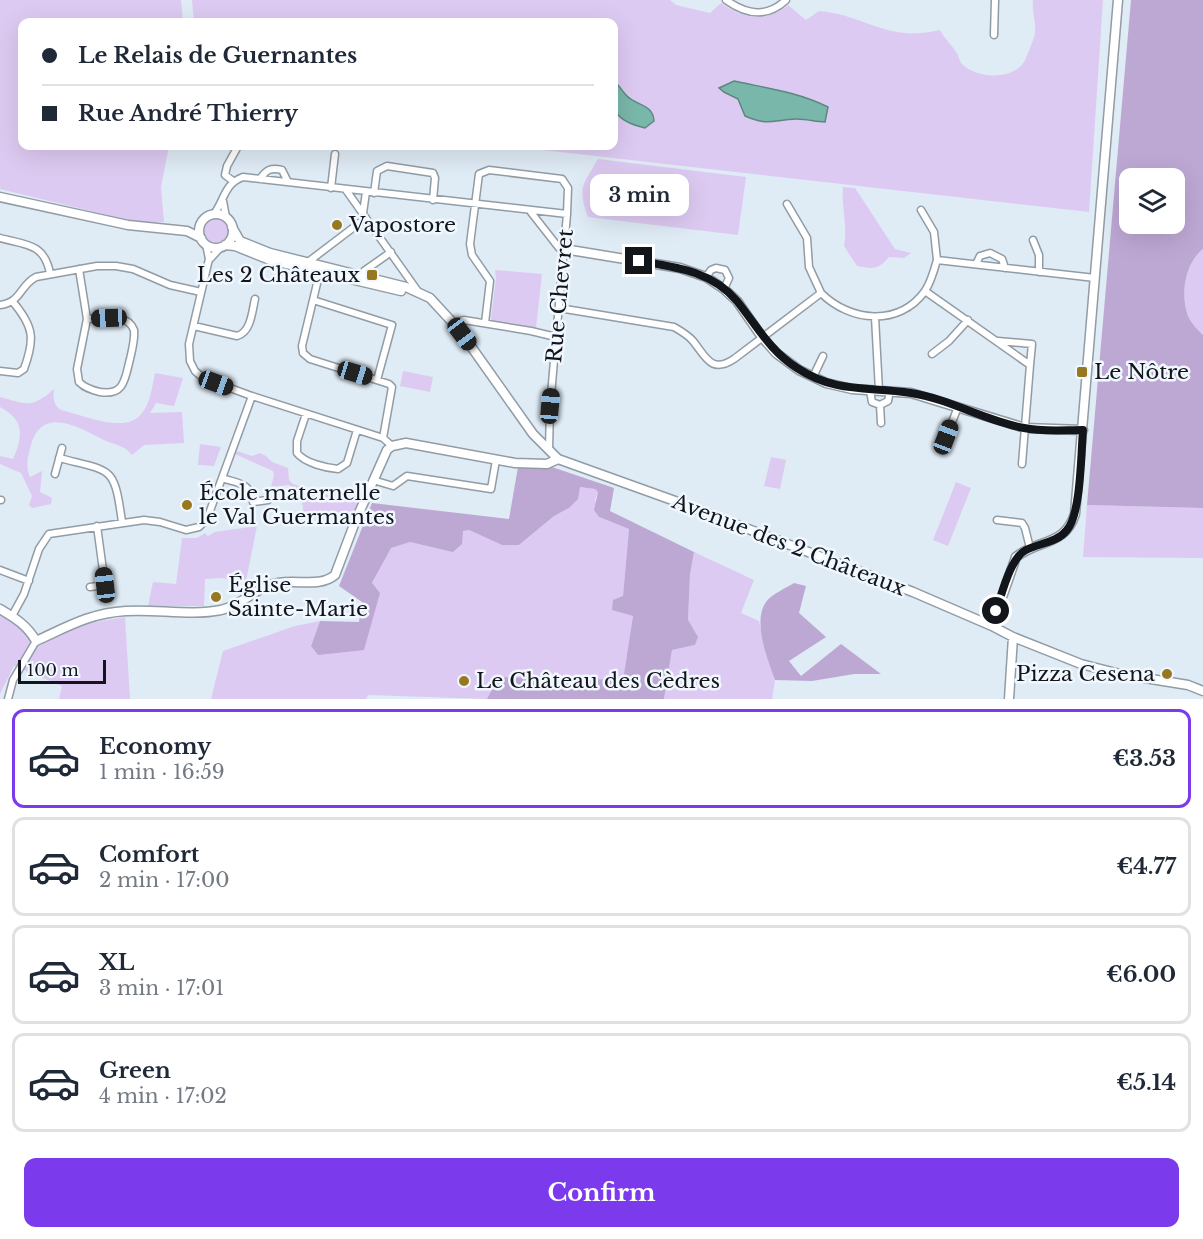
<!DOCTYPE html>
<html lang="en">
<head>
<meta charset="utf-8">
<style>
  :root { --surface:#fff; --page:#f2f2f3; --text:#1f2937; --muted:#747a83; --line:#e0e1e3; --accent:#7c3aed }
  body { margin:0; font-family:"Libre Baskerville",serif; background:var(--page); color:var(--text); height:100vh; display:flex; flex-direction:column; font-size:22px; white-space:nowrap }
  * { box-sizing:border-box; margin:0 }
  p { font-size:20px; color:var(--muted) }
  .icon { flex:none; width:33px; height:33px; fill:none; stroke:currentColor; stroke-width:2; stroke-linecap:round; stroke-linejoin:round }
  .map { position:relative; height:699px; overflow:hidden }
  .panel { display:flex; flex-direction:column; background:var(--surface); flex:1 }
  .panel>* { flex:none }
  .banner { position:absolute; left:18px; top:18px; width:600px; height:132px; border-radius:12px; box-shadow:0 6px 24px #0002; display:grid; align-content:center; height:132px; padding:0 24px; background:var(--surface) }
  .tools { position:absolute; left:1119px; top:168px; display:grid; gap:12px }
  .tools a { display:grid; place-items:center; width:66px; height:66px; border-radius:12px; background:var(--surface); box-shadow:0 6px 24px #0002; font-size:30px }
  .scale { position:absolute; left:18px; bottom:15px; width:88px; box-sizing:border-box; padding-left:6px; border:3px solid #12161a; border-top:0; font-size:16px; line-height:21px; white-space:nowrap; color:#12161a; -webkit-text-stroke:4px #f0f7fe; paint-order:stroke }
  .end { position:absolute; width:27px; height:27px; margin:-14px; border:8px solid #12161a; background:#fff; box-shadow:0 0 0 3px #fff }
  .from { border-radius:50% }
  .bubble { position:absolute; height:42px; border-radius:12px; background:var(--surface); box-shadow:0 6px 24px #0002; font-size:20px; font-weight:800; line-height:42px; text-align:center }
  .car { position:absolute; width:18px; height:36px; margin:-18px -9px; border-radius:8px; box-shadow:0 0 4px 2px #0007; background:linear-gradient(#222 24%,#8ab4d8 0 40%,#222 0 76%,#8ab4d8 0 86%,#222 0) }
  .banner b { display:flex; align-items:center; gap:21px; height:57px; font-size:22px }
  .banner b+b { border-top:2px solid var(--line) }
  .banner i { width:15px; height:15px; background:var(--text) }
  ul { padding:10px 0 0; list-style:none }
  li { display:flex; align-items:center; gap:18px; height:99px; margin:0 12px 9px; padding:0 12px; border:3px solid var(--line); border-radius:12px }
  li div { flex:1 }
  li b { display:block; font-size:22px }
  li em { font-style:normal; font-weight:800 }
  li.current { border-color:var(--accent) }
  li>.icon { width:54px; height:54px; stroke-width:1.5 }
  .cta { display:flex; gap:12px; margin-top:auto; padding:12px 24px }
  .cta a { flex:1; height:69px; border-radius:12px; background:var(--accent); color:#fff; font-size:24px; font-weight:800; line-height:69px; text-align:center }
  .map>svg:first-child { display:block }
  .green { fill:#ddcaf2 }
  .forest { fill:#bda8d4; fill-rule:evenodd }
  .water { fill:#7ab7ab; stroke:#5b8780; stroke-width:1.5 }
  .lines { fill:none; stroke-linecap:round; stroke-linejoin:round }
  .street-casing { stroke:#919ca5; stroke-width:9 }
  .secondary-casing { stroke:#919ca5; stroke-width:11 }
  .street { stroke:#fff; stroke-width:6 }
  .secondary { stroke:#fff; stroke-width:8 }
  .route { stroke:#12161a; stroke-width:8 }
  .poi-dot { fill:#97771f; stroke:#f0f7fe; stroke-width:2 }
  .labels { text-anchor:middle; dominant-baseline:central; stroke-width:5; stroke-linejoin:round; paint-order:stroke }
  .poi-label { font-size:21px; fill:#12161a; stroke:#f0f7fe; text-anchor:start }
  .street-label { font-size:21px; fill:#12161a; stroke:#f0f7fe }
</style>
</head>
<body>
<div class="map">
<svg width="1203" height="699" viewBox="0 0 1203 699">
  <rect width="100%" height="100%" fill="#dfebf5"/>
  <path class="green" d="M0,0H181L183,22H22V146H169L161,187L164,222H136L0,189Z
    M192,0H670L676,5L710,13L721,3C743,19 766,23 788,5L806,20L819,11C866,15 887,43 940,30C944,38 951,44 956,52C959,55 959,61 962,64C976,78 1008,80 1022,65C1025,62 1031,46 1033,40C1039,27 1031,14 1033,0H1103L1089,212L507,146H614V22H194Z
    M598,159L746,177L738,235L588,217C577,187 583,185 598,159Z
    M843,187L855,188L895,249L911,253L904,258L889,257C878,270 873,269 857,266L844,246C848,224 841,208 843,187Z
    M203 231a13 13 0 1 1 26 0a13 13 0 1 1-26 0Z
    M1203,249V335C1198,330 1191,323 1188,316C1180,294 1185,263 1203,249Z
    M495,270L542,274L536,328L492,322L491,319L496,278Z
    M403,371L433,377L430,392L400,386Z
    M155,373L183,378L174,406L156,403L150,413L182,412L184,443L144,445L132,455C125,445 114,445 104,440C79,427 42,405 31,445C28,457 25,465 30,477L42,471L40,492L52,498L51,504L32,508L29,505L32,496L21,473L0,464V456L13,459C23,436 25,420 0,407V397C26,404 32,409 54,389C53,399 53,404 61,410C83,415 127,435 142,413C151,402 152,386 155,373Z
    M200,444L221,447L214,466L198,465Z
    M237,451L252,456L260,453L266,456L272,462L288,468L289,480L293,484L345,500L359,496L361,498L354,513L303,520V507L298,491L289,485L271,487L274,475L273,471L235,454Z
    M771,457L786,460L780,489L764,486Z
    M956,482L971,488L948,546L933,540Z
    M580,487L595,489L598,492L595,500L599,517L629,529L623,597L613,610L633,616L623,681L498,677L487,699L368,695L366,699H211L223,651L295,626L320,621L311,646L364,650L372,584L390,548L410,542L453,551L463,531L469,530L502,545H519L554,516L569,508Z
    M1087,505L1203,508V558L1083,557Z
    M257,526L246,581L221,578L205,579L204,606H148L153,582L176,584L182,538H197L205,533L208,536L215,532Z
    M694,552L754,580L741,613L759,621L766,653L775,680L772,699H664L672,650L695,645L688,620L690,574Z
    M0,611L29,634L39,646L78,625L125,617L130,699H59L62,686L14,666L0,694Z"/>
  <path class="forest" d="M1131,0H1203V249C1185,263 1180,294 1188,316C1191,323 1198,330 1203,335V508L1087,505ZM1174,178V224H1130V178Z
    M549,466L614,488L610,511L694,552L690,574L688,620L698,637L695,645L672,650L664,699H487L498,677L623,680L633,616L612,610L613,600L623,596L629,529L599,517L594,510L598,492L595,489L580,487L578,499L569,508L554,516L519,545H502L469,530L463,531L462,544L453,552L410,542L391,548L372,583L380,593L364,650L318,655L311,646L320,621L359,622L362,602L339,586L372,503L509,519L518,467Z
    M794,583L806,586L799,613L826,637L789,661L801,676L841,644L881,674H854L812,681L775,680C768,660 752,622 766,602C772,594 786,588 794,583Z"/>
  <path class="water" d="M614,81C619,85 622,91 627,96C637,106 653,104 654,121L645,128C612,120 613,111 614,81Z
    M734,81C766,88 798,92 828,107L825,122C816,122 807,119 797,119C774,119 770,127 745,116L738,99L724,92L719,88Z"/>
  <g class="lines">
    <defs>
      <path id="street" d="M726,0C747,15 767,18 786,0
        M994,35L995,0
        M260,179C266,170 271,167 282,170L288,182
        M233,181L225,175L227,166L237,148
        M331,188L335,154
        M346,190L417,290
        M374,193L377,171L387,166L433,173L435,178L433,200
        M223,201L226,217
        M787,204L807,238L809,267L821,293
        M921,210L934,232L937,260
        M530,211L559,248L564,249
        M363,213L366,192
        M214,214C225,199 224,184 243,177L567,214
        M0,238C26,245 44,243 50,273
        M1033,240L1039,255V272
        M206,244L209,259L189,344L190,361L195,371L203,378L249,395L383,438L392,446
        M210,259L221,247
        M308,262L366,218
        M976,264L980,256L990,253L1002,259L1005,268
        M79,269L87,319L77,369L79,382C85,388 91,390 100,392C125,396 125,378 130,359C132,350 135,340 134,330C127,312 103,318 87,319
        M320,271L302,346L303,353L310,359L389,384L392,387L383,438
        M706,277L711,270L716,268L725,270L729,278L724,289
        M362,279L364,271L391,252
        M925,291L1030,365L1022,464
        M313,300L392,325L377,380
        M0,305C22,302 19,286 36,277L97,266H116L133,269L170,285L201,292
        M559,308L674,327C681,331 688,335 693,341C706,357 711,374 734,359L821,293C850,322 899,327 925,291C931,282 934,271 937,260L1095,278
        M875,317L879,391
        M453,323L464,320L531,331L556,337
        M485,323L490,281L472,255L470,244L479,174L489,170L562,179L568,188L567,214L550,406L549,450
        M194,326L237,336C251,332 252,312 255,299
        M998,341L1032,344L1030,365
        M932,354L949,341L968,320
        M0,371L18,373L24,369C35,339 34,327 13,302
        M813,377L823,356
        M870,391L872,402L880,405L888,401L890,391
        M880,405L881,423
        M306,414L297,441V453C305,463 326,468 338,469L347,463L357,430
        M946,437L958,407
        M59,458C113,472 114,465 122,522
        M55,474L62,448
        M222,478C239,484 250,482 253,502L268,500
        M373,480L393,486L407,476L491,489L496,460
        M0,500H1
        M997,520L1022,523L1025,528L1030,548
        M0,570L29,581
        M90,587L105,585L97,526
        M12,616L24,594L39,549L49,534L144,520L160,522L186,530L199,527L207,519L252,396
        M8,699L13,680L36,641"/>
      <path id="secondary" d="M0,197L128,225L187,231L201,238
        M199 231a17 17 0 1 1 34 0a17 17 0 1 1-34 0Z
        M232,227L240,241L270,253L406,287L430,298L453,323L470,345L533,434L558,459L675,501L913,592L992,626L1013,637L1081,664L1120,674L1188,685L1203,691
        M225,245L235,246L270,260L401,291
        M564,249L680,268L706,277L724,289L737,301L762,337L776,353L799,370L826,383L852,389L911,393L1025,428L1083,430
        M0,609C15,618 27,625 36,641C67,627 90,613 126,611C157,609 191,616 221,610C243,605 257,586 278,583C298,579 319,588 335,575L355,522L387,450L392,446L406,443L515,463L547,464L558,459
        M992,626L1016,557C1038,539 1065,546 1075,514L1118,0
        M1009,699L1013,637"/>
    </defs>
    <use href="#street" class="street-casing"/>
    <use href="#secondary" class="secondary-casing"/>
    <use href="#street" class="street"/>
    <use href="#secondary" class="secondary"/>
  </g>
  <g class="lines">
    <path class="route" d="M639,261C675,267 712,271 737,301C757,326 770,351 797,368C837,394 868,386 911,393C950,399 985,421 1024,428C1042,432 1064,430 1083,430C1081,453 1081,514 1067,530C1057,543 1039,543 1026,550C1010,558 1002,594 996,611"/>
  </g>
  <g class="poi-dot">
    <circle cx="337" cy="225" r="6"/>
    <rect x="366" y="269" width="12" height="12" rx="3"/>
    <rect x="1076" y="366" width="12" height="12" rx="3"/>
    <circle cx="187" cy="505" r="6"/>
    <circle cx="216" cy="597" r="6"/>
    <circle cx="1167" cy="674" r="6"/>
    <circle cx="464" cy="681" r="6"/>
  </g>
  <g class="labels">
    <g class="poi-label">
      <text x="349" y="225">Vapostore</text>
      <text x="360" y="275" text-anchor="end">Les 2 Châteaux</text>
      <text x="1094" y="372">Le Nôtre</text>
      <text x="199" y="493">École maternelle<tspan x="199" dy="24">le Val Guermantes</tspan></text>
      <text x="228" y="585">Église<tspan x="228" dy="24">Sainte-Marie</tspan></text>
      <text x="1155" y="674" text-anchor="end">Pizza Cesena</text>
      <text x="476" y="681">Le Château des Cèdres</text>
    </g>
    <g class="street-label">
      <text transform="translate(560 296) rotate(-85)">Rue Chevret</text>
      <text transform="translate(789 545) rotate(21)">Avenue des 2 Châteaux</text>
    </g>
  </g>
</svg>
<div class="tools">
<a><svg class="icon" aria-label="layers" viewBox="0 0 24 24"><path d="M12 4l9 5-9 5-9-5zM3 14l9 5 9-5"/></svg></a>
</div>
<div class="scale">100 m</div>
<i class="end from" style="left:996px;top:611px"></i>
<i class="end" style="left:639px;top:261px"></i>
<div class="bubble" style="left:590px;top:174px;width:99px">3 min</div>
<i class="car" style="left:109px;top:318px;rotate:268deg"></i>
<i class="car" style="left:462px;top:334px;rotate:143deg"></i>
<i class="car" style="left:355px;top:373px;rotate:107deg"></i>
<i class="car" style="left:216px;top:383px;rotate:110deg"></i>
<i class="car" style="left:550px;top:406px;rotate:5deg"></i>
<i class="car" style="left:946px;top:437px;rotate:21deg"></i>
<i class="car" style="left:105px;top:585px;rotate:353deg"></i>
<div class="banner">
<b><i class="from"></i>Le Relais de Guernantes</b>
<b><i></i>Rue André Thierry</b>
</div>
</div>
<section class="panel">
<ul>
<li class="current"><svg class="icon" aria-label="car" viewBox="0 0 24 24"><path d="M5 17H2v-5l4-1 3-4h7l3 4 3 1v5h-3M9 17h6M6 11h13"/><circle cx="7" cy="17" r="2"/><circle cx="17" cy="17" r="2"/></svg><div><b>Economy</b><p>1 min · 16:59</p></div><em>€3.53</em></li>
<li><svg class="icon" aria-label="car" viewBox="0 0 24 24"><path d="M5 17H2v-5l4-1 3-4h7l3 4 3 1v5h-3M9 17h6M6 11h13"/><circle cx="7" cy="17" r="2"/><circle cx="17" cy="17" r="2"/></svg><div><b>Comfort</b><p>2 min · 17:00</p></div><em>€4.77</em></li>
<li><svg class="icon" aria-label="car" viewBox="0 0 24 24"><path d="M5 17H2v-5l4-1 3-4h7l3 4 3 1v5h-3M9 17h6M6 11h13"/><circle cx="7" cy="17" r="2"/><circle cx="17" cy="17" r="2"/></svg><div><b>XL</b><p>3 min · 17:01</p></div><em>€6.00</em></li>
<li><svg class="icon" aria-label="car" viewBox="0 0 24 24"><path d="M5 17H2v-5l4-1 3-4h7l3 4 3 1v5h-3M9 17h6M6 11h13"/><circle cx="7" cy="17" r="2"/><circle cx="17" cy="17" r="2"/></svg><div><b>Green</b><p>4 min · 17:02</p></div><em>€5.14</em></li>
</ul>
<div class="cta"><a>Confirm</a></div>
</section>
</body>
</html>
